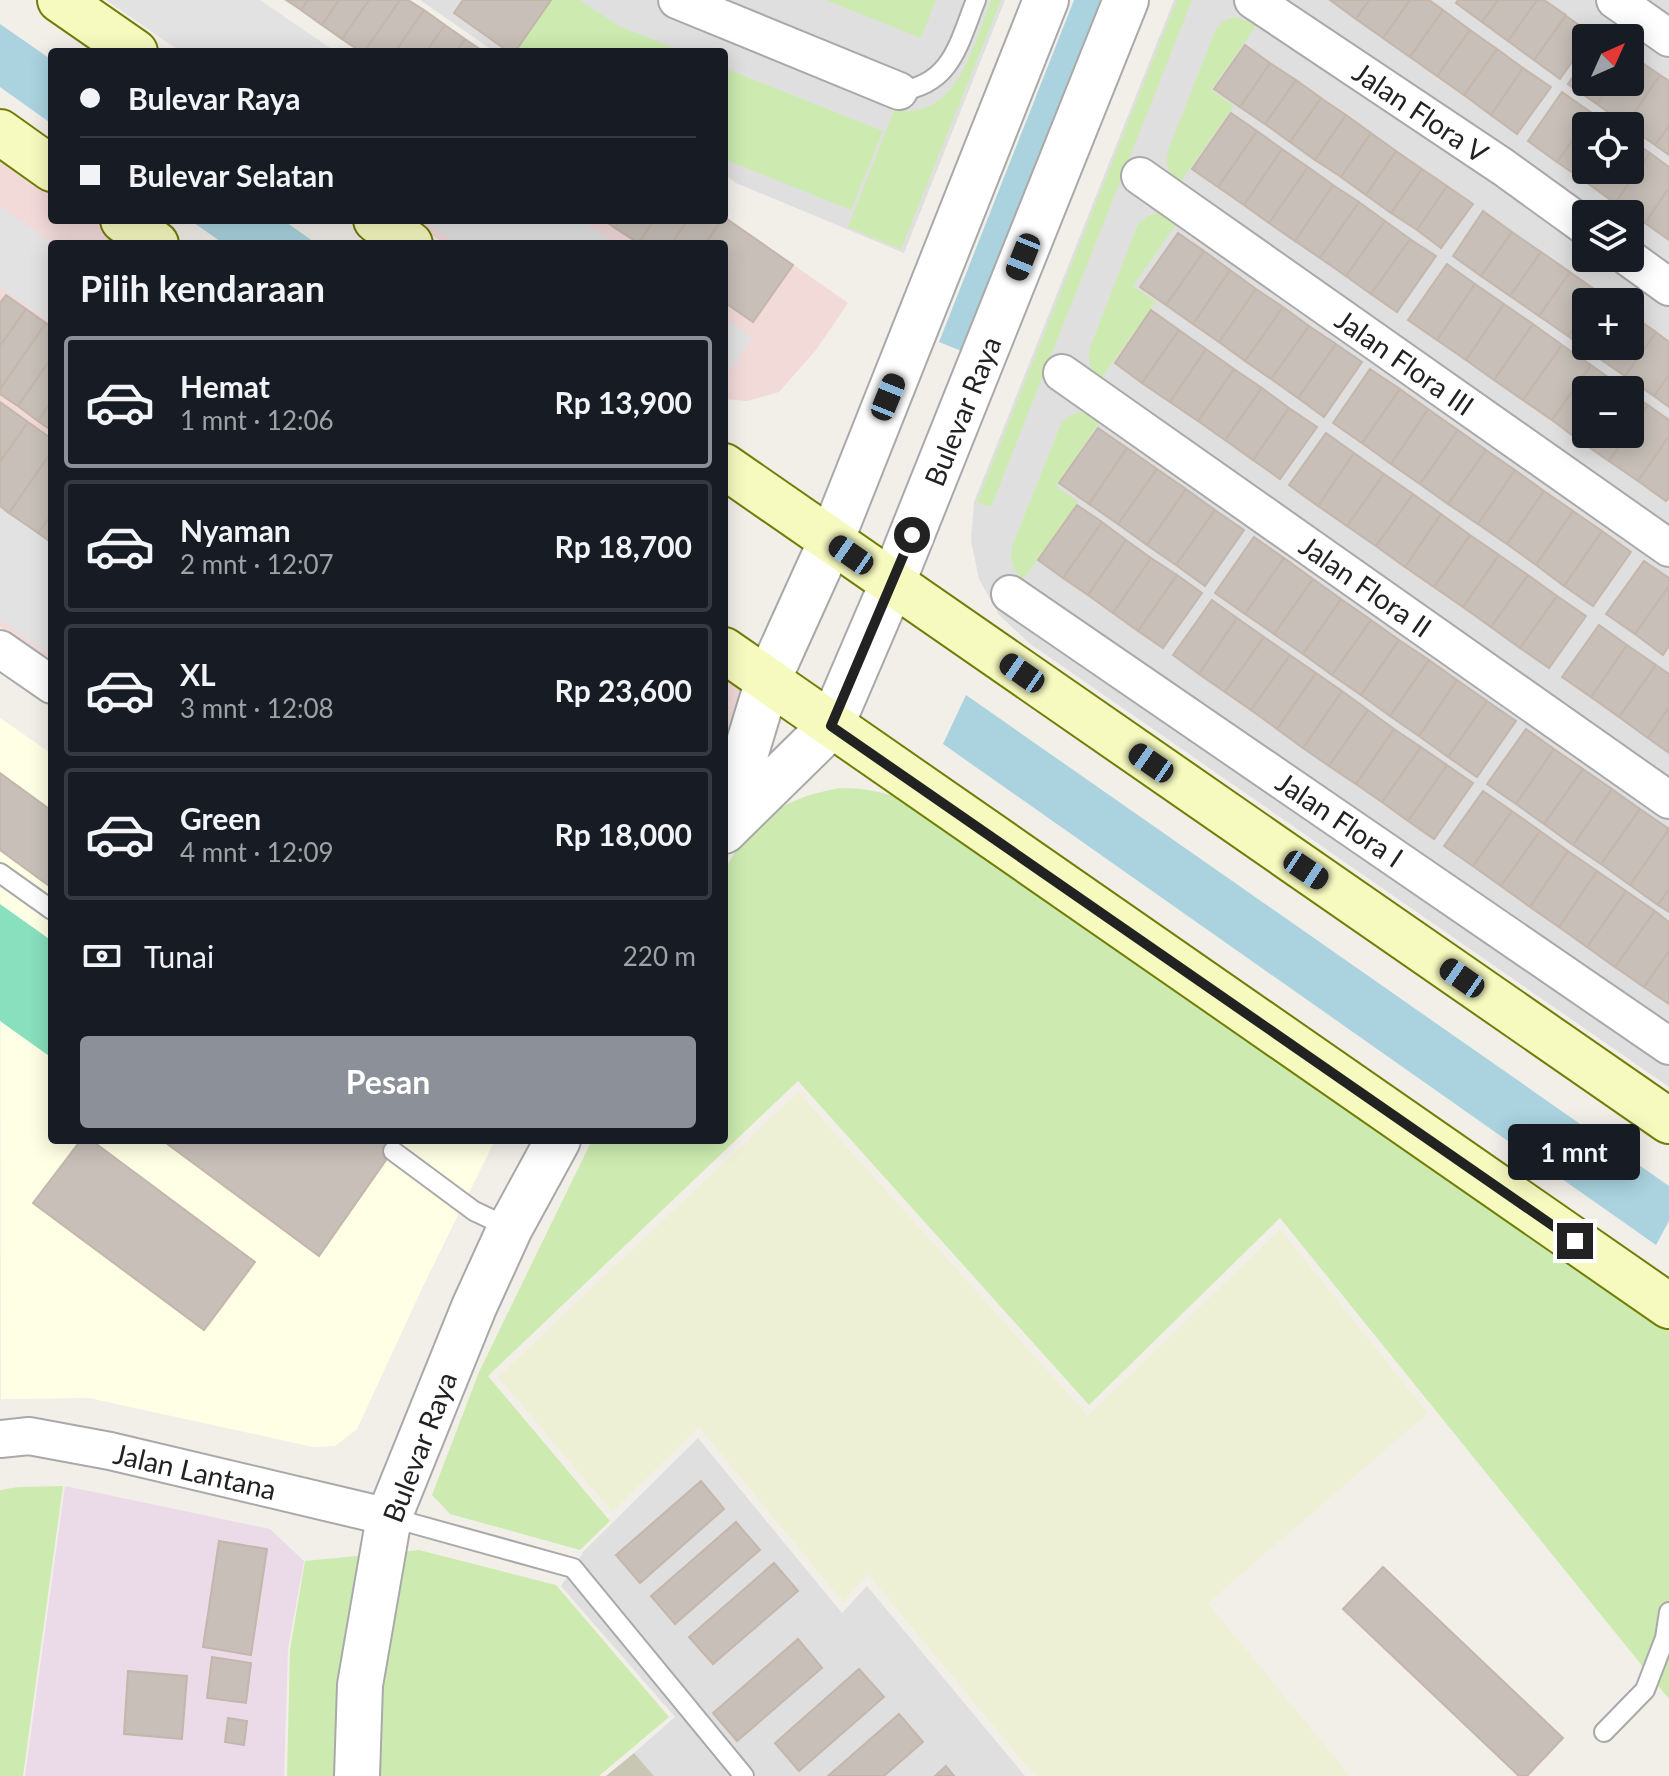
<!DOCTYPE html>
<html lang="id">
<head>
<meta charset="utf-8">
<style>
  :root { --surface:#171b24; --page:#242831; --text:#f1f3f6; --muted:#9ea1a6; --line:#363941; --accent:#8c9099 }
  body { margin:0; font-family:Lato,sans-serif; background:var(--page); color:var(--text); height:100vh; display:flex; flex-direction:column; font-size:30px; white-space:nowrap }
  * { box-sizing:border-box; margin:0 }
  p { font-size:26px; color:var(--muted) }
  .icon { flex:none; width:44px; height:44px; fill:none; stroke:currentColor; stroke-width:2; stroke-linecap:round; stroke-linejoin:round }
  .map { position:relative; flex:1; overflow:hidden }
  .side { position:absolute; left:48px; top:240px; width:680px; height:904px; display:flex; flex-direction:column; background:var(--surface); border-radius:8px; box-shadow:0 4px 20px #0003 }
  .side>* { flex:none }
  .top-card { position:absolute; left:48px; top:48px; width:680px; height:176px; border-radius:8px; box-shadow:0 4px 20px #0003; display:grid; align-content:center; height:176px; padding:0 32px; background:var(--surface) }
  .needle { width:52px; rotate:45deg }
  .buttons { position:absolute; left:1572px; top:24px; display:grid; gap:16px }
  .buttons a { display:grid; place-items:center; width:72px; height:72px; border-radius:8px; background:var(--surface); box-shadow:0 4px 20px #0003; font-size:40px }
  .end { position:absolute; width:36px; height:36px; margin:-18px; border:10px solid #222; background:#fff; box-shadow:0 0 0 4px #fff }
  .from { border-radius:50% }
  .bubble { position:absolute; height:56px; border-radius:8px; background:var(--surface); box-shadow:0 4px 20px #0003; font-size:26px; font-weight:700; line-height:56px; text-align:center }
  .car { position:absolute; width:24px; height:48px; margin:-24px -12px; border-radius:10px; box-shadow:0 0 6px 2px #0007; background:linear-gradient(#222 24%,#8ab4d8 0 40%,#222 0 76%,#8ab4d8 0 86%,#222 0) }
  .top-card b { display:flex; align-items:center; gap:28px; height:76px; font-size:30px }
  .top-card b+b { border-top:2px solid var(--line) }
  .top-card i { width:20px; height:20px; background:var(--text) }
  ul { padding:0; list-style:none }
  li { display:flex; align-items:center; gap:24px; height:132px; margin:0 16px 12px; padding:0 16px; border:4px solid var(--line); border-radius:8px }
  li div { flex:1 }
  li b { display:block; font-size:30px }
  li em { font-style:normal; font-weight:700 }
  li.active { border-color:var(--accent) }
  li>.icon { width:72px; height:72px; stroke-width:1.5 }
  h2 { padding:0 32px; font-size:36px; line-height:96px }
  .pay { display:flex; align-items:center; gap:20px; height:88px; padding:0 32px; font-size:30px }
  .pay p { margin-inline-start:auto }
  .cta { display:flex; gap:16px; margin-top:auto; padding:16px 32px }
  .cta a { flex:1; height:92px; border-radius:8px; background:var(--accent); color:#fff; font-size:32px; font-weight:700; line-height:92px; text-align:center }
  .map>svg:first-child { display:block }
  .residential { fill:#e0dfdf; fill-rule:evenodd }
  .commercial { fill:#f2dad9 }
  .industrial { fill:#ebdbe8 }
  .education { fill:#ffffe5 }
  .construction { fill:#c7c7b4 }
  .farmland { fill:#eef0d5 }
  .grass { fill:#cdebb0 }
  .pitch { fill:#88e0be }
  .parking { fill:#e2e2e2 }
  .water { fill:#aad3df }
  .building { fill:#c7bfb8; stroke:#c4b6ab; stroke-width:2 }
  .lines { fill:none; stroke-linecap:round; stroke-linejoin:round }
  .service-casing { stroke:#a9a9a9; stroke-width:22 }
  .minor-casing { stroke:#a9a9a9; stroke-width:40 }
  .tertiary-casing { stroke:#a9a9a9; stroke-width:48 }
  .secondary-casing { stroke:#707d05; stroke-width:48 }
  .service { stroke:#fff; stroke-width:18 }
  .minor { stroke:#fff; stroke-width:36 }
  .tertiary { stroke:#fff; stroke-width:44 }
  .secondary { stroke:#f7fabf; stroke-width:44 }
  .route { stroke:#222; stroke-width:10 }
  .labels { text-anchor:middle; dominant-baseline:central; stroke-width:6; stroke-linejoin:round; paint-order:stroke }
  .street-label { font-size:28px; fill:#222; stroke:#fff }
</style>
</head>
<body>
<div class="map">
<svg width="1669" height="1776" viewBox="0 0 1669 1776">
  <rect width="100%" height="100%" fill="#f2efe9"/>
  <path class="residential" d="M420,0H1005L904,253L736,183L724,174V52H495Z
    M1174,0H1669V1087L1029,643L999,615L979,579L971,541L974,502ZM1586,38H1630V82H1586ZM1586,126H1630V170H1586ZM1586,214H1630V258H1586ZM1586,302H1630V346H1586ZM1586,390H1630V434H1586Z
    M698,1438L842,1613L867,1586L1025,1776H654L634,1753L675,1717L561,1586L584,1551Z"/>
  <path class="commercial" d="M0,147L52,184V220H102L136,244H52V663L0,627Z
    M724,216L848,303L816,350L779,392L747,401L724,399V244H445L411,220H724Z
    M724,664L751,683L724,740Z"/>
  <path class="industrial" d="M65,1486L270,1529L304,1561L288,1649L284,1776H25Z"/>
  <path class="education" d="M0,718L52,754V1140H495L426,1280L357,1429L335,1446L313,1447L89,1398L1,1399Z"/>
  <path class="construction" d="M634,1753L654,1776H606Z"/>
  <path class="farmland" d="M798,1092L1088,1416L1280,1229L1428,1413L1208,1603L1350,1776H1035L868,1574L843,1602L699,1427L612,1512L498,1377Z"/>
  <path class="grass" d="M551,0H580L619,26L684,52H515Z
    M825,0H936L921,38Z
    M991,0H1001L901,249L848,227L894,110C959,120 972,46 991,0Z
    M1177,0H1192L991,507L977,502Z
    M1235,17L1257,25L1211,90L1234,106L1179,184C1168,174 1164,163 1169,148L1216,29L1225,20Z
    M724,68L883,131L851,210L724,159Z
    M1157,213L1168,214L1179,220L1133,286L1156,302L1100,380C1090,371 1086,358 1091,345L1138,224L1148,216Z
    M1080,412L1101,420L1056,486L1078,502L1023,580C1012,570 1009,558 1013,544L1061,424L1070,415Z
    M840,788C865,788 885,792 908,801L1669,1326V1699L1280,1218L1089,1405L798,1081L488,1376L610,1521L580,1550L450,1514L432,1495L479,1372L592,1140H724V872C749,821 785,797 840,788Z
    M63,1486L23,1776H0V1490L18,1487Z
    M419,1550L556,1585L669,1717L599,1776H287L290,1650L305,1561Z"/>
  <path class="pitch" d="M0,904L52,941V1058L0,1021Z"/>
  <path class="parking" d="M106,0H260L336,52H181Z
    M0,206L53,244L52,324L0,287Z
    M422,220H581L616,244H457Z
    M724,318L753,338L724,379Z
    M0,507L52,543V656L0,620Z"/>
  <path class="water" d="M1074,0H1108L969,354L939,342Z
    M0,24L52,60V124L0,87Z
    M190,220H283L317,244H224Z
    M966,695L1669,1186V1221L1656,1245L943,744Z"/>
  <path class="building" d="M286,0H308L301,10Z
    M308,0H339L322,25L301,10Z
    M339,0H369L342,39L322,25Z
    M369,0H400L364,52H361L342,39Z
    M400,0H408L424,10L395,52H364Z
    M463,0H551L515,52H509L454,13Z
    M1330,0H1369L1356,19Z
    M1369,0H1410L1383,38L1356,19Z
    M1410,0H1429L1443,10L1410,57L1383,38Z
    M1458,0H1498L1482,22L1456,3Z
    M1498,0H1537L1508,41L1482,22Z
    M1537,0H1544L1566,15L1534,60L1508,41Z
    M424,10L445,25L426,52H395Z
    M1443,10L1470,30L1437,76L1410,57Z
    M1566,16L1592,34L1586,38V42L1560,79L1534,60Z
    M445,25L465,39L456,52H426Z
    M1470,30L1497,49L1464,95L1437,76Z
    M465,39L484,52H456Z
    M1245,45L1270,63L1240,107L1214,89Z
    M1497,49L1523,68L1491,115L1464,95Z
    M1631,55L1660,75L1626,125L1597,104L1612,82H1630Z
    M1586,58V82H1612L1597,104L1568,84Z
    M1270,63L1296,80L1265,124L1240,107Z
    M1523,68L1551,87L1517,134L1491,115Z
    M1660,75L1669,81V126L1655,145L1626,125Z
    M1296,80L1321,98L1290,142L1265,124Z
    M1562,92L1592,113L1557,162L1528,141Z
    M1321,98L1346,115L1315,160L1290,142Z
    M1231,113L1257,131L1218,187L1192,169Z
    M1592,113L1611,126H1586V170H1595L1586,182L1557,162Z
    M1346,115L1371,133L1341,177L1315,160Z
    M1669,126V155L1655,145Z
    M1257,131L1282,149L1244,205L1218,187Z
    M1371,133L1396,151L1366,195L1341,177Z
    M1630,140L1650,153L1615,203L1586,182L1595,170H1630Z
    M1282,149L1308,167L1269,223L1244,205Z
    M1396,151L1422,169L1391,213L1366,195Z
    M1650,153L1669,167V188L1645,223L1615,203Z
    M1308,167L1333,185L1295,241L1269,223Z
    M1422,169L1447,186L1417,230L1391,213Z
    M1333,185L1359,202L1320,258L1295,241Z
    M1447,186L1473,204L1441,248L1417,230Z
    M1669,188V240L1645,223Z
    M1359,202L1385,221L1346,276L1320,258Z
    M1483,211L1512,232L1481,276L1453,256Z
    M724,217L793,265L753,322L724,302V244H705Z
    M604,220H620L615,228Z
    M620,220H654L638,243L615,228Z
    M654,220H688L671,244H639Z
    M688,220H721L705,244H671Z
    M1385,221L1410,239L1371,294L1346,276Z
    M1512,232L1541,252L1510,296L1481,276Z
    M1178,233L1204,251L1166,305L1140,287Z
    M1410,239L1436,256L1397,312L1371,294Z
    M1204,251L1230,270L1193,324L1166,305Z
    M1541,252L1570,272L1539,316L1510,296Z
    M1447,264L1475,284L1437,340L1408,320Z
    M1230,270L1256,289L1219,342L1193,324Z
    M1570,272L1598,292L1591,302H1586V310L1568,336L1539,316Z
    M1475,284L1504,304L1466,360L1437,340Z
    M1256,289L1283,307L1245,361L1219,342Z
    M1598,292L1613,302H1591Z
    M6,295L26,309L0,346V303Z
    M1504,304L1533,324L1494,380L1466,360Z
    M1283,307L1309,326L1271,379L1245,361Z
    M26,309L46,323L0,389V346Z
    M1151,310L1179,330L1142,383L1115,363Z
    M1586,310V346H1603L1596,356L1568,336Z
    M1630,314L1656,332L1625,376L1596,356L1603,346H1630Z
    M46,323L52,327V357L18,406L0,394V389Z
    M1533,324L1562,345L1523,400L1494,380Z
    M1309,326L1336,344L1298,398L1271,379Z
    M1179,330L1206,349L1170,402L1142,383Z
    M1656,332L1669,342V375L1654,396L1625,376Z
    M1336,344L1362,362L1324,417L1298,398Z
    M1562,345L1591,365L1552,420L1523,400Z
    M1206,349L1234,369L1198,421L1170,402Z
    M52,357V400L38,421L18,406Z
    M1591,365L1619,385L1615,390H1586V432L1580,441L1552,420Z
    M1234,369L1262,388L1225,440L1198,421Z
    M1370,369L1400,389L1362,443L1333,423Z
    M1669,375V407L1654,396Z
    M1262,388L1289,408L1253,460L1225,440Z
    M1400,389L1428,409L1391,464L1362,443Z
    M1630,393L1648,405L1630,431Z
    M52,400V431L38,421Z
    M0,402L28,422L0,462Z
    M1648,405L1669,420V436L1638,481L1609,461Z
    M1289,408L1317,427L1280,479L1253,460Z
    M1428,409L1458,430L1420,484L1391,464Z
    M28,422L52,439V451L9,513L0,506V462Z
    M1098,428L1127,448L1089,504L1059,483Z
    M1458,430L1486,450L1448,504L1420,484Z
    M1586,432V434H1628L1609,461L1580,441Z
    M1326,433L1354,453L1318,506L1289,485Z
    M1669,436V497L1666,501L1638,481Z
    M1127,448L1157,469L1118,524L1089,504Z
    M1486,450L1515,470L1478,524L1448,504Z
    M52,451V514L38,533L9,513Z
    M1354,453L1384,474L1347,526L1318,506Z
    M1157,469L1186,489L1147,545L1118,524Z
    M1515,470L1544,491L1507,544L1478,524Z
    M1384,474L1413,494L1376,546L1347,526Z
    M1186,489L1215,510L1176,565L1147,545Z
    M1544,491L1573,511L1536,565L1507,544Z
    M1413,494L1441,514L1405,567L1376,546Z
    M1077,505L1102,522L1063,578L1038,560Z
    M1215,510L1244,530L1205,586L1176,565Z
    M1573,511L1602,531L1564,586L1536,565Z
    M52,514V543L38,533Z
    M1441,514L1470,535L1434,587L1405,567Z
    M1102,522L1126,540L1088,595L1063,578Z
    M1602,531L1631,552L1593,606L1564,586Z
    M1470,535L1499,555L1463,607L1434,587Z
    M1254,537L1284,558L1245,614L1215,593Z
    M1126,540L1151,558L1113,613L1088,595Z
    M1499,555L1528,575L1491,627L1463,607Z
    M1151,558L1177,575L1138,631L1113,613Z
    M1284,558L1313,579L1274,634L1245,614Z
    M1644,561L1669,578V586L1635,634L1606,614Z
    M1177,575L1202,593L1163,648L1138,631Z
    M1528,575L1557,596L1520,648L1491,627Z
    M1313,579L1341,599L1303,654L1274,634Z
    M1669,586V646L1663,655L1635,634Z
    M1557,596L1586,616L1549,668L1520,648Z
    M1341,599L1371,620L1332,675L1303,654Z
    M1212,600L1237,618L1199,674L1173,655Z
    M1237,618L1264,637L1225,692L1199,674Z
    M1371,620L1399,640L1361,695L1332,675Z
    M1599,625L1627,645L1591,697L1562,677Z
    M1264,637L1290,655L1251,710L1225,692Z
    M1399,640L1429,660L1390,716L1361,695Z
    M1627,645L1656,665L1619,717L1591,697Z
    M1290,655L1316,673L1277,729L1251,710Z
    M1429,660L1457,680L1419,736L1390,716Z
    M1656,665L1669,674V707L1648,738L1619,717Z
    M1316,673L1342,691L1303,748L1277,729Z
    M1457,680L1487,701L1448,757L1419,736Z
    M1342,691L1368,710L1329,766L1303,748Z
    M1487,701L1516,721L1477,777L1448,757Z
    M1669,707V753L1648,738Z
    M1368,710L1394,729L1356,784L1329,766Z
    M1394,729L1421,747L1382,802L1356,784Z
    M1526,729L1554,749L1516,804L1487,784Z
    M1421,747L1447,765L1408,821L1382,802Z
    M1554,749L1583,769L1544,824L1516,804Z
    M1447,765L1473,783L1434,839L1408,821Z
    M1583,769L1612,789L1573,845L1544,824Z
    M0,773L52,811V888L0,850Z
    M1612,789L1640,809L1601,864L1573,845Z
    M1483,791L1512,811L1473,866L1444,846Z
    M1640,809L1669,829L1630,885L1601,864Z
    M1512,811L1540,831L1501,886L1473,866Z
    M1669,829V889L1658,905L1630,885Z
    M1540,831L1568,851L1530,907L1501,886Z
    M1568,851L1597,871L1559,927L1530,907Z
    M1597,871L1626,891L1587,947L1559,927Z
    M1669,889V912L1658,905Z
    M1626,891L1655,911L1615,967L1587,947Z
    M1655,911L1669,922V951L1644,987L1615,967Z
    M1669,951V1004L1644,987Z
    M81,1140H91L255,1262L204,1330L33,1203Z
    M162,1140H400L319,1256Z
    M701,1481L724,1509L640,1583L616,1555Z
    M736,1522L760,1550L675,1624L651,1596Z
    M219,1541L267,1549L251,1655L203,1647Z
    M774,1563L798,1591L713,1664L689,1637Z
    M1383,1567L1563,1738L1527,1776H1519L1343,1609Z
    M798,1639L822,1668L737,1741L713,1713Z
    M212,1657L251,1663L246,1703L207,1698Z
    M859,1669L884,1697L799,1771L775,1743Z
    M128,1671L187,1676L182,1739L124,1734Z
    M899,1714L923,1742L884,1776H828Z
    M228,1718L247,1721L244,1745L225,1742Z
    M946,1766L954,1776H935Z"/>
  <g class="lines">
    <defs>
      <path id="service" d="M899,91C952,85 959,42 976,0
        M0,873L52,910
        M393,1151L474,1211L510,1228
        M389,1517L573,1568L744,1776
        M1604,1732L1645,1690L1665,1638L1669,1612"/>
      <path id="minor" d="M677,0L899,91
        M1253,0L1503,167L1586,227
        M1615,0L1669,38
        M1140,176L1669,548
        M1629,258L1669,287
        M1062,373L1669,800
        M1010,594L1669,1046
        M0,649L52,685
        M0,1439L29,1436L110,1451L389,1517"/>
      <path id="tertiary" d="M724,825L768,680L831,541L1046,0
        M724,831L831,726L892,584L1126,0
        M357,1776L360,1685L389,1517L474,1307L510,1228L558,1140"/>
      <path id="secondary" d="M60,0L135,52
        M0,132L52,169
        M123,220L156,244
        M376,220L410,244
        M724,466L1669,1121
        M724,650L1669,1306"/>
    </defs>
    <use href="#service" class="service-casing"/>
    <use href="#minor" class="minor-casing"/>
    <use href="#tertiary" class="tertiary-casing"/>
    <use href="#secondary" class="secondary-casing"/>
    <use href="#service" class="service"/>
    <use href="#minor" class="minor"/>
    <use href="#tertiary" class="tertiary"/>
    <use href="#secondary" class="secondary"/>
  </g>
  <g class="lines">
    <path class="route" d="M912,535L831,726L1575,1241"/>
  </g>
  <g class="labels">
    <g class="street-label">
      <text transform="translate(1421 112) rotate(34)">Jalan Flora V</text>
      <text transform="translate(1405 362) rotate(35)">Jalan Flora III</text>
      <text transform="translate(962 411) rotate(-68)">Bulevar Raya</text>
      <text transform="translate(1366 586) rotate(35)">Jalan Flora II</text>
      <text transform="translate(1340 819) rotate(34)">Jalan Flora I</text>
      <text transform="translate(419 1447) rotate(-69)">Bulevar Raya</text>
      <text transform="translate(195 1471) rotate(13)">Jalan Lantana</text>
    </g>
  </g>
</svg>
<div class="buttons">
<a><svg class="needle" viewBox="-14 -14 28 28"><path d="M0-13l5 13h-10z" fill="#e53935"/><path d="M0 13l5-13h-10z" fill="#9ea1a6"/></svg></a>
<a><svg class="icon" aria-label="locate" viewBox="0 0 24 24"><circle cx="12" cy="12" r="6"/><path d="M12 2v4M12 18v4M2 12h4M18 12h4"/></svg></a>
<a><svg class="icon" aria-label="layers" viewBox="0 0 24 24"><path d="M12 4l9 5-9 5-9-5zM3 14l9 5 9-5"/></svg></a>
<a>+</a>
<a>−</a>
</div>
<i class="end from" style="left:912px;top:535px"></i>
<i class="end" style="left:1575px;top:1241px"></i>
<div class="bubble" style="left:1508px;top:1124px;width:132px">1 mnt</div>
<i class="car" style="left:1023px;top:257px;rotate:202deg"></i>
<i class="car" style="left:888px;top:397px;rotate:22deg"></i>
<i class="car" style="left:851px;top:555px;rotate:305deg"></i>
<i class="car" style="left:1022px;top:673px;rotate:305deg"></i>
<i class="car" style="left:1151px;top:763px;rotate:305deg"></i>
<i class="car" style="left:1306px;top:870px;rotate:124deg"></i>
<i class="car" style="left:1462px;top:978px;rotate:305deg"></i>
<div class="top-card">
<b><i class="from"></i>Bulevar Raya</b>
<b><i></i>Bulevar Selatan</b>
</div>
<section class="side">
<h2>Pilih kendaraan</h2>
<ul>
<li class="active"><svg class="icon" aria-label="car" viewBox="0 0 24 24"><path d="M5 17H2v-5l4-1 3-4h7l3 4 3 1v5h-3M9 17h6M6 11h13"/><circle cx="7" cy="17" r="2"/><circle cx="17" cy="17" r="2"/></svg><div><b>Hemat</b><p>1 mnt · 12:06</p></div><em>Rp 13,900</em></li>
<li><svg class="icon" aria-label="car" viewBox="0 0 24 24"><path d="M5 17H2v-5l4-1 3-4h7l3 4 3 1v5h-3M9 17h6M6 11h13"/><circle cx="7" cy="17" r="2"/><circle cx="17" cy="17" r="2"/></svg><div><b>Nyaman</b><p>2 mnt · 12:07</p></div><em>Rp 18,700</em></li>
<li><svg class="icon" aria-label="car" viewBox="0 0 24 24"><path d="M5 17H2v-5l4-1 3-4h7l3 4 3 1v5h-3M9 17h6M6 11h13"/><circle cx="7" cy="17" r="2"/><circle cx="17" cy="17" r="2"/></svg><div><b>XL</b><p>3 mnt · 12:08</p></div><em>Rp 23,600</em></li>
<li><svg class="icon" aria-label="car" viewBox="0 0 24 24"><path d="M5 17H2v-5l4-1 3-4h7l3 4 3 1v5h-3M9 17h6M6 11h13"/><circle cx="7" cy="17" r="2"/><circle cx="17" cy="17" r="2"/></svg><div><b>Green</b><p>4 mnt · 12:09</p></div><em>Rp 18,000</em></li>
</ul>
<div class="pay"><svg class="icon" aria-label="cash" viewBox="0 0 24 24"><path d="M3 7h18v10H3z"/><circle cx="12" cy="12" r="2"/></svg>Tunai<p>220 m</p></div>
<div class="cta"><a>Pesan</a></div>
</section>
</div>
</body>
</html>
